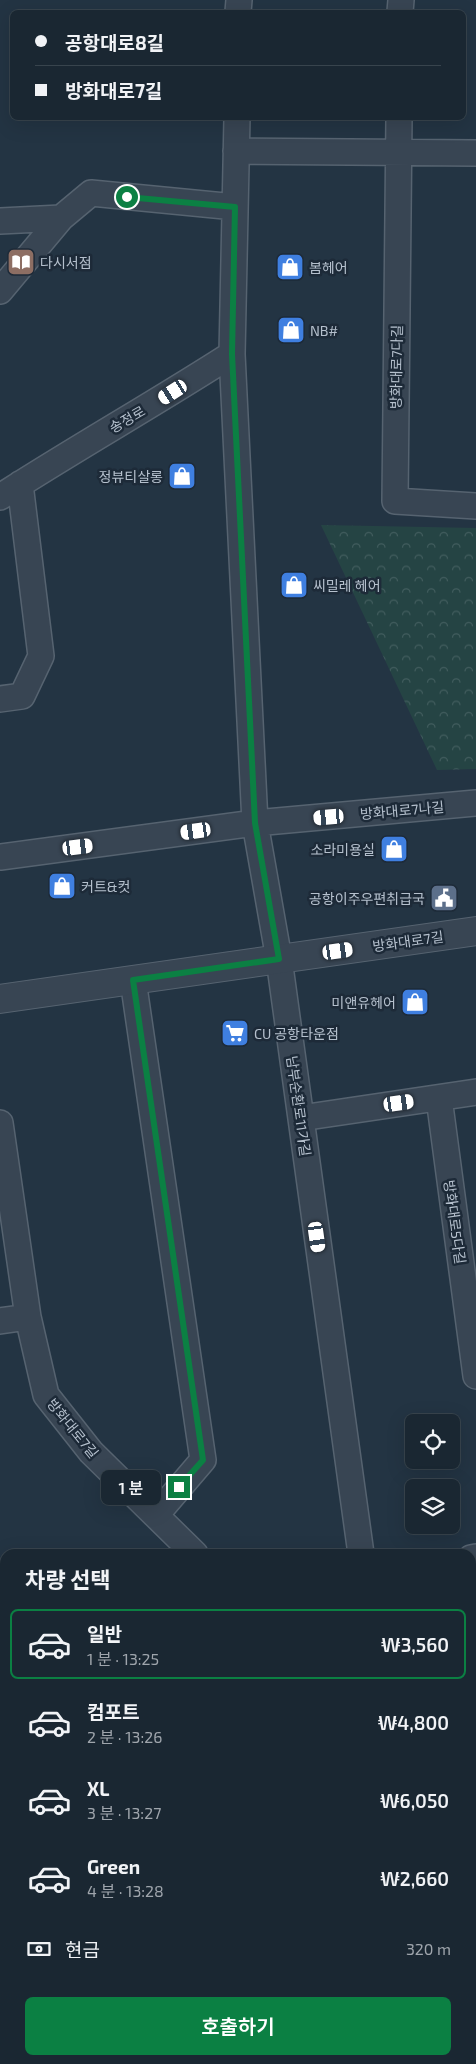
<!DOCTYPE html>
<html lang="ko">
<head>
<meta charset="utf-8">
<style>
  :root { --surface:#1a2732; --page:#232f3a; --text:#f1f3f6; --muted:#9fa5ac; --line:#38444d; --accent:#0b8043 }
  body { margin:0; font-family:"Exo 2","Noto Sans KR",sans-serif; background:var(--page); color:var(--text); height:100vh; display:flex; flex-direction:column; font-size:19px; white-space:nowrap }
  * { box-sizing:border-box; margin:0 }
  p { font-size:16px; color:var(--muted) }
  .icon { flex:none; width:28px; height:28px; fill:none; stroke:currentColor; stroke-width:2; stroke-linecap:round; stroke-linejoin:round }
  .map { position:relative; flex:1; overflow:hidden }
  .drawer { position:absolute; left:0px; top:1549px; width:476px; height:516px; display:flex; flex-direction:column; background:var(--surface); border-radius:15px 15px 0 0; box-shadow:0 5px 20px #0002,0 0 0 1px var(--line) }
  .drawer>* { flex:none }
  .guide { position:absolute; left:10px; top:10px; width:456px; height:110px; border-radius:8px; box-shadow:0 5px 20px #0002,0 0 0 1px var(--line); display:grid; align-content:center; height:110px; padding:0 25px; background:var(--surface) }
  .controls { position:absolute; left:405px; top:1414px; display:grid; gap:10px }
  .controls a { display:grid; place-items:center; width:55px; height:55px; border-radius:8px; background:var(--surface); box-shadow:0 5px 20px #0002,0 0 0 1px var(--line); font-size:25px }
  .end { position:absolute; width:22px; height:22px; margin:-11px; border:6px solid #0b8043; background:#fff; box-shadow:0 0 0 2px #fff }
  .from { border-radius:50% }
  .bubble { position:absolute; height:35px; border-radius:8px; background:var(--surface); box-shadow:0 5px 20px #0002,0 0 0 1px var(--line); font-size:16px; font-weight:600; line-height:35px; text-align:center }
  .car { position:absolute; width:15px; height:30px; margin:-15px -8px; border-radius:6px; box-shadow:0 0 4px 1px #0007; background:linear-gradient(#fff 24%,#345 0 40%,#fff 0 76%,#345 0 86%,#fff 0) }
  .guide b { display:flex; align-items:center; gap:18px; height:48px; font-size:19px }
  .guide b+b { border-top:1px solid var(--line) }
  .guide i { width:12px; height:12px; background:var(--text) }
  ul { padding:0; list-style:none }
  li { display:flex; align-items:center; gap:15px; height:70px; margin:0 10px 8px; padding:0 15px; border:2px solid transparent; border-radius:8px }
  li div { flex:1 }
  li b { display:block; font-size:19px }
  li em { font-style:normal; font-weight:600 }
  li.on { border-color:var(--accent) }
  li>.icon { width:45px; height:45px; stroke-width:1.5 }
  h2 { padding:0 25px; font-size:22px; line-height:60px }
  .pay { display:flex; align-items:center; gap:12px; height:55px; padding:0 25px; font-size:19px }
  .pay p { margin-inline-start:auto }
  .action { display:flex; gap:10px; margin-top:auto; padding:10px 25px }
  .action a { flex:1; height:58px; border-radius:8px; background:var(--accent); color:#fff; font-size:20px; font-weight:600; line-height:58px; text-align:center }
  .map>svg:first-child { display:block }
  .green { fill:#254444 }
  .forest { fill:url(#forest-crowns) }
  .building { fill:#47586a; stroke:#1f2c3a }
  .lines { fill:none; stroke-linecap:round; stroke-linejoin:round }
  .minor-casing { stroke:#566370; stroke-width:28 }
  .tertiary-casing { stroke:#566370; stroke-width:30 }
  .primary-casing { stroke:#45515f; stroke-width:30 }
  .minor { stroke:#384553; stroke-width:25 }
  .tertiary { stroke:#384553; stroke-width:28 }
  .primary { stroke:#566573; stroke-width:28 }
  .route { stroke:#0b8043; stroke-width:6 }
  .labels { text-anchor:middle; dominant-baseline:central; stroke-width:5; stroke-linejoin:round; paint-order:stroke }
  .poi-label { font-size:14px; fill:#b5c0cd; stroke:#1d2a38; text-anchor:start }
  .street-label { font-size:14px; fill:#b5c0cd; stroke:#1d2a38 }
</style>
</head>
<body>
<div class="map">
<svg width="476" height="2064" viewBox="0 0 476 2064">
  <defs>
    <pattern id="forest-crowns" width="20" height="18" patternUnits="userSpaceOnUse" patternTransform="scale(1.25)"><rect width="20" height="18" fill="#254444"/><path d="M2 6a3 3 0 1 1 6 0M12 15a3 3 0 1 1 6 0" fill="none" stroke="#425d5e"/></pattern>
  </defs>
  <rect width="100%" height="100%" fill="#233443"/>
  <path class="green" d="M0,1812L5,1817V1869L0,1864Z
    M203,2060H255L259,2064H208Z"/>
  <path class="forest" d="M321,525L476,528V769L437,770Z"/>
  <path class="building" d="M0,2026L5,2031V2060H34L38,2064H0Z"/>
  <g class="lines">
    <defs>
      <path id="minor" d="M238,12L239,0
        M400,12L401,0
        M237,118L232,354L255,823L279,959L361,1554
        M399,118L395,501L476,506
        M236,151L476,153
        M0,221L61,218L91,193L235,207
        M0,291L61,218
        M0,497C76,448 156,403 232,354
        M0,699L22,696L41,656L20,484
        M0,857L255,823L476,803
        M133,980L203,1460L156,1515
        M439,1098L476,1376
        M301,1118L476,1092
        M0,1123L28,1317L46,1395L91,1452L195,1554
        M0,1321L28,1317
        M471,1558L476,1557
        M471,1720L476,1719
        M471,1815L476,1819"/>
      <path id="tertiary" d="M0,999L476,931"/>
      <path id="primary" d="M0,1624L5,1629
        M0,1726L5,1730
        M471,2053L476,2056
        M350,2060L355,2064
        M446,2060L449,2064"/>
    </defs>
    <use href="#minor" class="minor-casing"/>
    <use href="#tertiary" class="tertiary-casing"/>
    <use href="#primary" class="primary-casing"/>
    <use href="#minor" class="minor"/>
    <use href="#tertiary" class="tertiary"/>
    <use href="#primary" class="primary"/>
  </g>
  <g class="lines">
    <path class="route" d="M127,197L235,207L232,354L255,823L279,959L133,980L203,1460L179,1487"/>
  </g>
  <defs>
    <symbol id="library-square" viewBox="-11 -11 22 22"><rect x="-9" y="-9" width="18" height="18" rx="4" fill="#8d6e63" stroke="#1d2a38"/><path d="M-6-4Q-3-5.5-.7-3.5V5Q-3 3-6 4ZM6-4Q3-5.5 .7-3.5V5Q3 3 6 4Z" fill="#fff"/></symbol>
    <symbol id="shop-square" viewBox="-11 -11 22 22"><rect x="-9" y="-9" width="18" height="18" rx="4" fill="#3f7fe0" stroke="#1d2a38"/><path d="M-5-2.5h2.3a2.7 3.5 0 0 1 5.4 0H5L5.5 6h-11ZM-1.5-2.5h3a1.5 2.3 0 0 0-3 0Z" fill="#fff"/></symbol>
    <symbol id="civic-square" viewBox="-11 -11 22 22"><rect x="-9" y="-9" width="18" height="18" rx="4" fill="#5c6f8a" stroke="#1d2a38"/><path d="M-.6-6.5H3V-4.5H.6V-3L4-1V1h2V6H-6V1h2V-1L-.6-3ZM-1.2 2.5V6h2.4V2.5Z" fill="#fff"/></symbol>
    <symbol id="supermarket-square" viewBox="-11 -11 22 22"><rect x="-9" y="-9" width="18" height="18" rx="4" fill="#3f7fe0" stroke="#1d2a38"/><path d="M-6-5.5h2.5l.6 2H6L4.5 2H-2.5L-4.4-4H-6ZM-1.5 3.2a1.3 1.3 0 1 0 .1 0ZM3 3.2a1.3 1.3 0 1 0 .1 0Z" fill="#fff"/></symbol>
  </defs>
  <g fill-rule="evenodd">
    <use href="#library-square" x="5" y="246" width="32" height="32"/>
    <use href="#shop-square" x="274" y="251" width="32" height="32"/>
    <use href="#shop-square" x="275" y="314" width="32" height="32"/>
    <use href="#shop-square" x="166" y="460" width="32" height="32"/>
    <use href="#shop-square" x="278" y="569" width="32" height="32"/>
    <use href="#shop-square" x="378" y="833" width="32" height="32"/>
    <use href="#shop-square" x="46" y="870" width="32" height="32"/>
    <use href="#civic-square" x="428" y="882" width="32" height="32"/>
    <use href="#shop-square" x="399" y="986" width="32" height="32"/>
    <use href="#supermarket-square" x="219" y="1017" width="32" height="32"/>
  </g>
  <g class="labels">
    <g class="poi-label">
      <text x="40" y="262">다시서점</text>
      <text x="309" y="267">봄헤어</text>
      <text x="310" y="330">NB#</text>
      <text x="163" y="476" text-anchor="end">정뷰티살롱</text>
      <text x="313" y="585">씨밀레 헤어</text>
      <text x="375" y="849" text-anchor="end">소라미용실</text>
      <text x="81" y="886">커트&amp;컷</text>
      <text x="425" y="898" text-anchor="end">공항이주우편취급국</text>
      <text x="396" y="1002" text-anchor="end">미앤유헤어</text>
      <text x="254" y="1033">CU 공항타운점</text>
    </g>
    <g class="street-label">
      <text transform="translate(396 367) rotate(-89)">방화대로7다길</text>
      <text transform="translate(127 419) rotate(-30)">송정로</text>
      <text transform="translate(402 810) rotate(-5)">방화대로7나길</text>
      <text transform="translate(408 941) rotate(-8)">방화대로7길</text>
      <text transform="translate(299 1106) rotate(82)">남부순환로11가길</text>
      <text transform="translate(455 1222) rotate(82)">방화대로5다길</text>
      <text transform="translate(73 1428) rotate(51)">방화대로7길</text>
    </g>
  </g>
</svg>
<div class="controls">
<a><svg class="icon" aria-label="locate" viewBox="0 0 24 24"><circle cx="12" cy="12" r="6"/><path d="M12 2v4M12 18v4M2 12h4M18 12h4"/></svg></a>
<a><svg class="icon" aria-label="layers" viewBox="0 0 24 24"><path d="M12 4l9 5-9 5-9-5zM3 14l9 5 9-5"/></svg></a>
</div>
<i class="end from" style="left:127px;top:197px"></i>
<i class="end" style="left:179px;top:1487px"></i>
<div class="bubble" style="left:101px;top:1470px;width:60px">1 분</div>
<i class="car" style="left:173px;top:392px;rotate:237deg"></i>
<i class="car" style="left:329px;top:817px;rotate:265deg"></i>
<i class="car" style="left:196px;top:831px;rotate:262deg"></i>
<i class="car" style="left:78px;top:847px;rotate:83deg"></i>
<i class="car" style="left:338px;top:951px;rotate:82deg"></i>
<i class="car" style="left:399px;top:1103px;rotate:82deg"></i>
<i class="car" style="left:317px;top:1237px;rotate:172deg"></i>
<div class="guide">
<b><i class="from"></i>공항대로8길</b>
<b><i></i>방화대로7길</b>
</div>
<section class="drawer">
<h2>차량 선택</h2>
<ul>
<li class="on"><svg class="icon" aria-label="car" viewBox="0 0 24 24"><path d="M5 17H2v-5l4-1 3-4h7l3 4 3 1v5h-3M9 17h6M6 11h13"/><circle cx="7" cy="17" r="2"/><circle cx="17" cy="17" r="2"/></svg><div><b>일반</b><p>1 분 · 13:25</p></div><em>₩3,560</em></li>
<li><svg class="icon" aria-label="car" viewBox="0 0 24 24"><path d="M5 17H2v-5l4-1 3-4h7l3 4 3 1v5h-3M9 17h6M6 11h13"/><circle cx="7" cy="17" r="2"/><circle cx="17" cy="17" r="2"/></svg><div><b>컴포트</b><p>2 분 · 13:26</p></div><em>₩4,800</em></li>
<li><svg class="icon" aria-label="car" viewBox="0 0 24 24"><path d="M5 17H2v-5l4-1 3-4h7l3 4 3 1v5h-3M9 17h6M6 11h13"/><circle cx="7" cy="17" r="2"/><circle cx="17" cy="17" r="2"/></svg><div><b>XL</b><p>3 분 · 13:27</p></div><em>₩6,050</em></li>
<li><svg class="icon" aria-label="car" viewBox="0 0 24 24"><path d="M5 17H2v-5l4-1 3-4h7l3 4 3 1v5h-3M9 17h6M6 11h13"/><circle cx="7" cy="17" r="2"/><circle cx="17" cy="17" r="2"/></svg><div><b>Green</b><p>4 분 · 13:28</p></div><em>₩2,660</em></li>
</ul>
<div class="pay"><svg class="icon" aria-label="cash" viewBox="0 0 24 24"><path d="M3 7h18v10H3z"/><circle cx="12" cy="12" r="2"/></svg>현금<p>320 m</p></div>
<div class="action"><a>호출하기</a></div>
</section>
</div>
</body>
</html>
